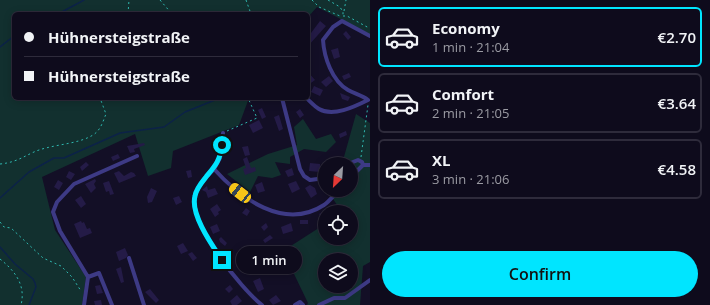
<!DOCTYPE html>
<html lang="en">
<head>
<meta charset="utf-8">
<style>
  :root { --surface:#0e0b1c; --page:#1c1929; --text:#f1f3f6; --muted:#9b9ba3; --line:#2e2b3b; --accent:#00e5ff }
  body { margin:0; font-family:"Open Sans",sans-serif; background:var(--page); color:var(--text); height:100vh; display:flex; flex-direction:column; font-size:15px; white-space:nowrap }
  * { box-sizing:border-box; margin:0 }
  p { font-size:13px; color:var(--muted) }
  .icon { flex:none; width:22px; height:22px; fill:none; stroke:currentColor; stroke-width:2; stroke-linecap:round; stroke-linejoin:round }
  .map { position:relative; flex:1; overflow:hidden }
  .details { display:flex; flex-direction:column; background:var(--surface); width:340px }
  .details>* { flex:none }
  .banner { position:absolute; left:12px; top:12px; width:298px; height:88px; border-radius:6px; box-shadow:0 2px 10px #0003,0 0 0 1px var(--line); display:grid; align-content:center; height:88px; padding:0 12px; background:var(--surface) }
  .needle { width:26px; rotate:205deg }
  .fabs { position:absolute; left:318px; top:157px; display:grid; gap:8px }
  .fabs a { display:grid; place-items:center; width:40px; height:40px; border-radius:50%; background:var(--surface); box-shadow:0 2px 10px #0003,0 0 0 1px var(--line); font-size:20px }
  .end { position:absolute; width:18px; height:18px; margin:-9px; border:5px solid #00e5ff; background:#111; box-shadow:0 0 0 2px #111 }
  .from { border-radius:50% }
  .bubble { position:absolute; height:28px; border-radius:14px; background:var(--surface); box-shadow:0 2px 10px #0003,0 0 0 1px var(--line); font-size:13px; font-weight:600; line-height:28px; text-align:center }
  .car { position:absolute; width:12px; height:24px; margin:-12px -6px; border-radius:5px; box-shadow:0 0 3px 1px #0007; background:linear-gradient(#f5c518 24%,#345 0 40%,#f5c518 0 76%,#345 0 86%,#f5c518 0) }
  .banner b { display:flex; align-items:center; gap:14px; height:38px; font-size:15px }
  .banner b+b { border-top:1px solid var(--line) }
  .banner i { width:10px; height:10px; background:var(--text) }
  ul { padding:7px 0 0; list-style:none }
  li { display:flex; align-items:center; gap:12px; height:60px; margin:0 8px 6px; padding:0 4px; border:2px solid var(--line); border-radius:6px }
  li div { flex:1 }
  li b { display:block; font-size:15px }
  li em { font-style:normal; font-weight:600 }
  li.selected { border-color:var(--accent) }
  li>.icon { width:36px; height:36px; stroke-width:1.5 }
  .action { display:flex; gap:8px; margin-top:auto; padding:8px 12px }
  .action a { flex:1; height:46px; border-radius:24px; background:var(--accent); color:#111; font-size:16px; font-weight:600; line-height:46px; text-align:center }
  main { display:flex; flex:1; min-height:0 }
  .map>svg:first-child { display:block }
  .green { fill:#12302f; fill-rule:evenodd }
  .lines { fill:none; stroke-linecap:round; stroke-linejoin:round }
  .stream { stroke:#0c2248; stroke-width:1.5 }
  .building { fill:#241b47 }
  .path { stroke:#2fb8b0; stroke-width:1; stroke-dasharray:2 3; stroke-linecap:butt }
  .minor { stroke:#3d3a85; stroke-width:4 }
  .route { stroke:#00e5ff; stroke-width:5 }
</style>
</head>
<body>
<main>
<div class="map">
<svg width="370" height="305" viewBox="0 0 370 305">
  <rect width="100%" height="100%" fill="#130f26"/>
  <path class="green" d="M0,0H370V34L317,7L308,17V14H14V98H249L239,125L173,151L171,168L148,176L135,134L42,177L55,230L86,277L82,305H0Z
    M356,114L370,123V262L363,266L360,305H307L308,303L283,251L325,224V238H351V212H342L333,199L335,190H351V164H342ZM325,260H351V286H325Z
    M303,119L316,139L331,134L336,142L326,152L304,149L290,157V164L275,162L281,175L272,178L258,176L250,192L227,174L268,154L297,145L294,127Z"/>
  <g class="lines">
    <path class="stream" d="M58,14L84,0
      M0,47L14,36
      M0,198L29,172L54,158H64L120,133L164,127L185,112L220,98
      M0,247L15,264L33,279L35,283L36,287L29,305"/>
  </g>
  <path class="building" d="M320,21L326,26L308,46V37Z
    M346,31L351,37L348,40L343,34Z
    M338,48L340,57L334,59L331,50Z
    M308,72L315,80L308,85Z
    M349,73L351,77L344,80L342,76Z
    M329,76L333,81L326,87L321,82Z
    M314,86L323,90L320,96L311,92Z
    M340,93L350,97L348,101L342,99Z
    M262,108L266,117L262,119L258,110Z
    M300,109L304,115L300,118L296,112Z
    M279,115L283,129L279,131L274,117Z
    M259,120L263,128L253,133L249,125Z
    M346,131L347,135L340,138L339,134Z
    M144,143L145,145L134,149L135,152L130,153L127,146Z
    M248,146L250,155L245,156L242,147Z
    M118,154L120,158L113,161L111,157Z
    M247,157L251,168L255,167L256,171L245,175L243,169L246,168L243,159Z
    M86,162L89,165L82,171L80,167Z
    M310,163L320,164V172L309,171Z
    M292,168L294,175L288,177L285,171Z
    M191,170L192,177L188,178L186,171Z
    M69,171L75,174L71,180L66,177Z
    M119,171L124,176L131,172L134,173L136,176L119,183L114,173Z
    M95,179L96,181L94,184L96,188L91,193L85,184Z
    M58,180L63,183L59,190L54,187Z
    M109,181L114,194L110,195L109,191L106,192L103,183Z
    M296,181L300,189L292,193L288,184Z
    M262,182L265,191L258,193L255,185Z
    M310,185L315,188L317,194L311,198L305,188Z
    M207,186L208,190L215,188L218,194L208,198L206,192L202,190Z
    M151,188L157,191L152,202L148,203L147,197Z
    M81,196L86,204L81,208L75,200Z
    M179,196L182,202L176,205L173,198Z
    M217,204L221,210L218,212L219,214L215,217L210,209Z
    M246,208L250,211L247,216L242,213Z
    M325,211V221L323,222L319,214Z
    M300,220H308V224H300Z
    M81,221L82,223L84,222L87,229L90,228L92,233L80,238L74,224Z
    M266,223L268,227L264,231L261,227Z
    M291,223L293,231L283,234L281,227Z
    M217,224L220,231L213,234L210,227Z
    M270,235L273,238L265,243L263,240Z
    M221,237L227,243L225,246L220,242L219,239Z
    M183,243L188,251L181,254L177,246Z
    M125,248L128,255L126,258L119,261L116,252Z
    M192,252L197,258L193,261L188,254Z
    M242,254L246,259L249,257L254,264L241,272L239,269L244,265L239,256Z
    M261,263L268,268L265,272L258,267Z
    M121,267L124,282L121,283L116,269Z
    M260,278L264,289L258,292L253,281Z
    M100,285L103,293L97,294L95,286Z
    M230,285L233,289L229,293L225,289Z
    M150,289L159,300L156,303L145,292Z
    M237,295L242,301L237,305H232L230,301Z
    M276,295L281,301L273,305L269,300Z
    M101,300L102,305H95L94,301Z"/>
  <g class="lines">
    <path class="path" d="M160,0L172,14
      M246,0L251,14
      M312,0L319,7L340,16
      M328,0L340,7L343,12V16
      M344,11L346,0
      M128,14L129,0
      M343,16H347L369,28
      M227,131L257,118L248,98
      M361,157L368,105
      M0,164C21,162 28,152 46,148C61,144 80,143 93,135C101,130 103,121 106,114L100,98
      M0,222L4,227L11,228L43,258L61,266L72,277L81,291
      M0,259C15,271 26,285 21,305"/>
    <path class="minor" d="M282,98L300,169L304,176L310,180L325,178
      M306,98C310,101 314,106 319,109C333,117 354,107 368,100C362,95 355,94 348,90C332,81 324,57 323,40L333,27L342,21L370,36
      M348,164L358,160L362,162L363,165L351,177
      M363,165H370
      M214,169L220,158L223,133
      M129,258L144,305
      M88,277L99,273L112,305
      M84,305L88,277L60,231L53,212L57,202L74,184L137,156
      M262,305C241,289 189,223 195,197C197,186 207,176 214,169C240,198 284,231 324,205C329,202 334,195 339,190
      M295,305L300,302L303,305
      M319,305L334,298H345L370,280"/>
  </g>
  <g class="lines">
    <path class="route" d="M222,145C220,161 215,166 206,177C202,182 196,189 195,196C190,214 212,245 222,260"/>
  </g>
</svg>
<div class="fabs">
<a><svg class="needle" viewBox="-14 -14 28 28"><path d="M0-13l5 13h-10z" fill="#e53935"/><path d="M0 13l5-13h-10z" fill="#9b9ba3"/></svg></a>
<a><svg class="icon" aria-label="locate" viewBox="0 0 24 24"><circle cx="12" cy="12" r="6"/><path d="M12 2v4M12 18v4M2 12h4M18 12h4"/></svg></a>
<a><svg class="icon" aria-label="layers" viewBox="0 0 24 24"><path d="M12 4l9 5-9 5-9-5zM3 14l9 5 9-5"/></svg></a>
</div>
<i class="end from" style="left:222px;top:145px"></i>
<i class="end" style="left:222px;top:260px"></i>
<div class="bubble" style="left:236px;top:246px;width:66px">1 min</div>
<i class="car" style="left:240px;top:193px;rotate:308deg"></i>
<div class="banner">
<b><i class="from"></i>Hühnersteigstraße</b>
<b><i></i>Hühnersteigstraße</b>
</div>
</div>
<section class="details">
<ul>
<li class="selected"><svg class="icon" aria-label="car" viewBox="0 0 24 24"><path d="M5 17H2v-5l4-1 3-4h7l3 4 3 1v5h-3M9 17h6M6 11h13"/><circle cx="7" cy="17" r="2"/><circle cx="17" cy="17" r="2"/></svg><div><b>Economy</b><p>1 min · 21:04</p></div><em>€2.70</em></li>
<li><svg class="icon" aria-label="car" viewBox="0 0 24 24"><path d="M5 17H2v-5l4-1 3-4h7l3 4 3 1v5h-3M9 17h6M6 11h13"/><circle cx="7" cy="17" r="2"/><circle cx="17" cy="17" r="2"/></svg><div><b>Comfort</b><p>2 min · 21:05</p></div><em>€3.64</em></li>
<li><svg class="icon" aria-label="car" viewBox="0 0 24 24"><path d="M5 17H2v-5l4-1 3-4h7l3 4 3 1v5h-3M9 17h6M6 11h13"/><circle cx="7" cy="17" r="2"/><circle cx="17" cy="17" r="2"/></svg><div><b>XL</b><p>3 min · 21:06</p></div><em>€4.58</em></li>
</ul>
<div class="action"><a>Confirm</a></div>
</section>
</main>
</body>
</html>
